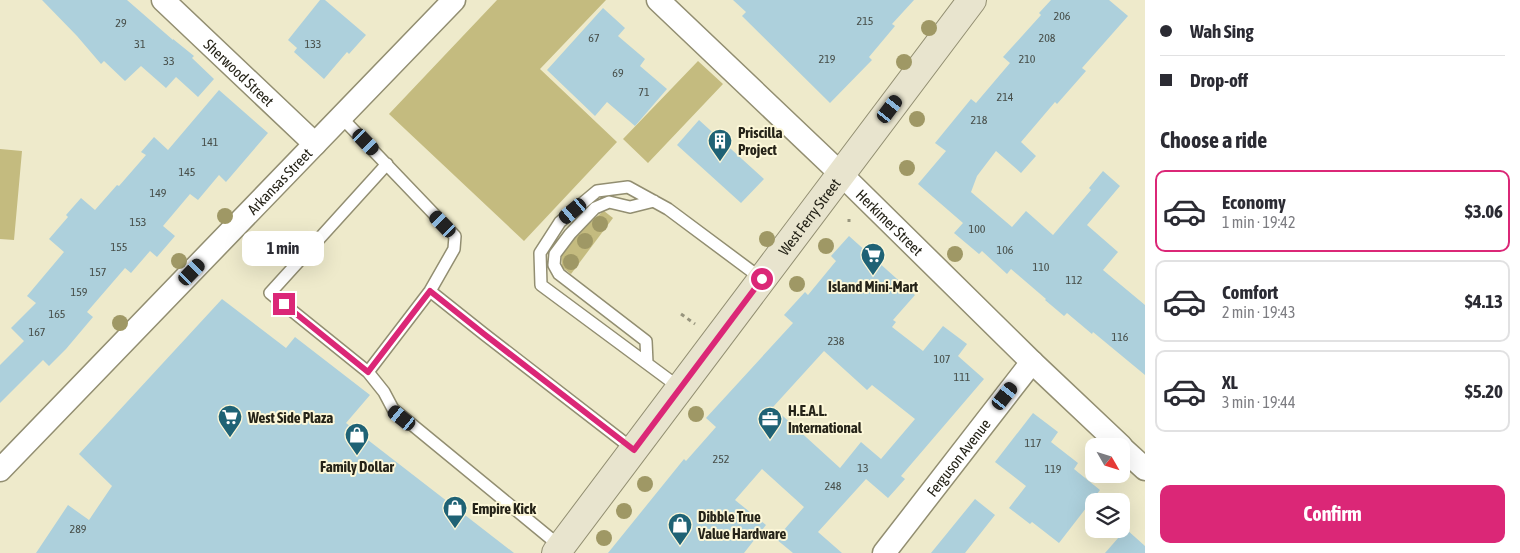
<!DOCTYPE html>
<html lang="en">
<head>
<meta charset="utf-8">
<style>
  :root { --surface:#fff; --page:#f2f2f3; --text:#2b2b33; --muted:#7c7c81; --line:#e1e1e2; --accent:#db2777 }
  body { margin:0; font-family:"Asap Condensed",sans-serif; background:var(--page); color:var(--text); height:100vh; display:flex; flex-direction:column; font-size:19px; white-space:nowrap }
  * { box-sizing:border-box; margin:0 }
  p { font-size:16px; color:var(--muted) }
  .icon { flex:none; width:28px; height:28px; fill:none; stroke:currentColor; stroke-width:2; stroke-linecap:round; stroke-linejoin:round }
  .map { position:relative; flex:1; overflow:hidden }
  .side { display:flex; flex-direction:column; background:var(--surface); width:375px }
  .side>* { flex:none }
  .top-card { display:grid; align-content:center; height:110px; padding:0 15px; background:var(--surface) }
  .needle { width:32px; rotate:129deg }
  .buttons { position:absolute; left:1085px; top:438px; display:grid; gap:10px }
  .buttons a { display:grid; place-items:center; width:45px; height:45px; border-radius:10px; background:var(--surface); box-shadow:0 5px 20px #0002; font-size:25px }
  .end { position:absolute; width:22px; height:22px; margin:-11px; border:6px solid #db2777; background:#fff; box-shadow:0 0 0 2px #fff }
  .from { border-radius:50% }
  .bubble { position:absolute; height:35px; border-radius:10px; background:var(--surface); box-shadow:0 5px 20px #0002; font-size:16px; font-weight:700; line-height:35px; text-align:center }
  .car { position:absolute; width:15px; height:30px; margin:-15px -8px; border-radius:6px; box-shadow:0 0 4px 1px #0007; background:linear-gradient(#222 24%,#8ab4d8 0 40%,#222 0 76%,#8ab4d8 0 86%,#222 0) }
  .top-card b { display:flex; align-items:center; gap:18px; height:48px; font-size:19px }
  .top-card b+b { border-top:1px solid var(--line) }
  .top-card i { width:12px; height:12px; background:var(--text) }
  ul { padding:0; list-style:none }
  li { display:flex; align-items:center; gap:15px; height:82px; margin:0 10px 8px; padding:0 5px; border:2px solid var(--line); border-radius:10px }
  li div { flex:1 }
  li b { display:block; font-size:19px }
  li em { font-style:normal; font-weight:700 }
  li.on { border-color:var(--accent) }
  li>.icon { width:45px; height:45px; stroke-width:1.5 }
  h2 { padding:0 15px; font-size:22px; line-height:60px }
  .primary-button { display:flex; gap:10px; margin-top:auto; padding:10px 15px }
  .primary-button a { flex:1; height:58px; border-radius:10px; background:var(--accent); color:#fff; font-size:20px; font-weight:700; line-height:58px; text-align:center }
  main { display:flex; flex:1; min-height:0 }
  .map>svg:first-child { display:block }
  .green { fill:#c4bb7f }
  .building { fill:#add0dc; fill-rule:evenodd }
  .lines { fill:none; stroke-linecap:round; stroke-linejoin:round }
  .lane-casing { stroke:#928e71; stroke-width:14 }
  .street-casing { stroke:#928e71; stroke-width:25 }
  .secondary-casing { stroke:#928e71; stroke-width:30 }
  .path { stroke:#98957e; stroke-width:3; stroke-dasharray:4 4; stroke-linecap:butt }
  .lane { stroke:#fff; stroke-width:11 }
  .street { stroke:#fff; stroke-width:22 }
  .secondary { stroke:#e8e4ce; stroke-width:28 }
  .tree { fill:#9f9865 }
  .route { stroke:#db2777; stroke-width:6 }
  .labels { text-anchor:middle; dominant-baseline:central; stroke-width:4; stroke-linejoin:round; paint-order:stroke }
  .number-label { font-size:12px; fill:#474e49 }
  .street-label { font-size:15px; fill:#252318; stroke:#fcf7d8 }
  .poi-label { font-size:15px; font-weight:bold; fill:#252318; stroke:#fcf7d8; text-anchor:start }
</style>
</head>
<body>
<main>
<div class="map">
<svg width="1145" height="553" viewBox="0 0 1145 553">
  <rect width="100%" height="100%" fill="#eeeacb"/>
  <path class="green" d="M497,0H606L540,69L617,142L524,241L389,114Z
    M698,61L723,84L648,163L623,139Z
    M0,149L22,151L14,240L0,239Z
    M604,211L613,218L571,274L562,267C562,263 561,260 562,255C567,241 592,220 604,211Z"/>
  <path class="building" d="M42,0H127L173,40V39L194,56L192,58L214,79L198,97L176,77L166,88L141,66L125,81L104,61L101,64L77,36Z
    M320,0H325L366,35L349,54L347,52L324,79L294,52L297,48L288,40Z
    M733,0H914L892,24L895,26L869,57L872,60L830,103L742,16L746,12Z
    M1051,0H1109L1128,16L1082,68L1086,71L1057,104L1055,102L1021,142L1036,156L1021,173L996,151L977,176L971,192L1012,227L1026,211L1053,235L1091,190L1089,188L1103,171L1120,186L1087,225L1118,252L1103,270L1145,305V375L1093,332L1092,334L1067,313L1064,316L1045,300L1046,299L1011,269L1007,274L982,251L979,254L954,233L963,223L918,184L946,151L935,143L971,99L976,103L1010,63L1003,57L1041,15L1039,13Z
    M603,8L625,28L618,36L645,59L640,66L667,89L635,126L607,102L595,116L547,70Z
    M219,90L268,133L226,182L219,175L198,200L190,194L163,226L175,236L157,257L150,251L131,273L125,268L87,312L93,317L66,349L49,366L43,360L0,403V365L24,341L11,328L36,303L27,296L64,252L49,239L68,217L66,215L81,198L95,210L117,185L119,186L146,155L141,152L154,137L168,150Z
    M699,120L764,179L741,203L677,145Z
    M849,236L915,295L893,320L896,322L892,327L923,351L943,326L967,344L958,356L984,379L901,476L905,479L888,498L866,479L818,532L842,553H793L776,539L804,507L762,469L735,500L766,525L744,553H608L684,459L686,461L716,427L706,418L793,323L784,315L805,292L808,295L836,261L831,256ZM824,351L867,390L872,385L915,419L881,459L861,442L840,468L773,407Z
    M222,299L286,348L295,337L370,395L346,423L514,553H36L68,505L89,520L112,486L79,454Z
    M1033,413L1058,432L1051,442L1078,463L1074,469L1100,490L1059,543L1032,522L1030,524L1009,508L1026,486L995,462Z
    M975,499L995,515L965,553H931Z
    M1126,529L1145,546V553H1105Z"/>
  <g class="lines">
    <defs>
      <path id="lane" d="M341,117L455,236L454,249L430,291L368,372L270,293L387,164
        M430,291L484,334L634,450
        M647,363L646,341L559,274L554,265L555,254L570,234L595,208L609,202L630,207L654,201
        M368,372L384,392L393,409L561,547
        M680,388L541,285L540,253L560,222L597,191L628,187L668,209L762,279"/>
      <g id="street">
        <path id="s1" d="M163,0L315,144"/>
        <path id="s2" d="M658,0L841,174L1032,362L1121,446"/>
        <path d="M1121,447L1145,469"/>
        <path id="s3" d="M0,470L454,0"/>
        <path id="s4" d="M884,553L1032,362"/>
      </g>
      <g id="secondary">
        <path id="s5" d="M556,553L972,0"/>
      </g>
    </defs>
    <use href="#lane" class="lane-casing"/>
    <use href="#street" class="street-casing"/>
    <use href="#secondary" class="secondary-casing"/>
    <path class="path" d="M849,219V222
      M681,314L695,324"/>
    <use href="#lane" class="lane"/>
    <use href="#street" class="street"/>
    <use href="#secondary" class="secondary"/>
  </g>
  <g class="tree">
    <circle cx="929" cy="28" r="8"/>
    <circle cx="904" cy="62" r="8"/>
    <circle cx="917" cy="119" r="8"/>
    <circle cx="907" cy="168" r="8"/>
    <circle cx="225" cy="216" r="8"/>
    <circle cx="600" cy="224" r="8"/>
    <circle cx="767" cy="239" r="8"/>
    <circle cx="585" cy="241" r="8"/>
    <circle cx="826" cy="246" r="8"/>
    <circle cx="955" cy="254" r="8"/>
    <circle cx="179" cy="261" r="8"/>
    <circle cx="571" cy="262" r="8"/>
    <circle cx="797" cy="284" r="8"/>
    <circle cx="120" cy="323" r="8"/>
    <circle cx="696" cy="414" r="8"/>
    <circle cx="645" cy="484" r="8"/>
    <circle cx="624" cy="511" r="8"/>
    <circle cx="604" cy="538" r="8"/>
  </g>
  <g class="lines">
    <path class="route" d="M284,304L368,372L430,291L484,334L634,450L762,279"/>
  </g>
  <defs>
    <symbol id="building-pin" viewBox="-11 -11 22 30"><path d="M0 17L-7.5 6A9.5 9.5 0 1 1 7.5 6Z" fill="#1f6275" stroke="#fcf7d8"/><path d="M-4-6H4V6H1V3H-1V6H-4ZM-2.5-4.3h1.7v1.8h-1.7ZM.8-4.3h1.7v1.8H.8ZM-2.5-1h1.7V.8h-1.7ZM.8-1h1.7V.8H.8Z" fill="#fff"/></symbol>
    <symbol id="supermarket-pin" viewBox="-11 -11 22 30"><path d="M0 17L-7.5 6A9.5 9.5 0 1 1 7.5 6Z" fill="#1f6275" stroke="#fcf7d8"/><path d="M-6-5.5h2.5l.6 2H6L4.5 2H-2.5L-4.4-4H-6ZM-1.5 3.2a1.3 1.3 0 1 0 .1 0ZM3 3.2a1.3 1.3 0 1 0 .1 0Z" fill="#fff"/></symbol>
    <symbol id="office-pin" viewBox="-11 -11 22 30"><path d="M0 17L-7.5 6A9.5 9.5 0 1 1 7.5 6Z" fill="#1f6275" stroke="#fcf7d8"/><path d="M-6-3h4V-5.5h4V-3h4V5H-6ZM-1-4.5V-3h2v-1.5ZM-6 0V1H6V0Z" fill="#fff"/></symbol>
    <symbol id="shop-pin" viewBox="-11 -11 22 30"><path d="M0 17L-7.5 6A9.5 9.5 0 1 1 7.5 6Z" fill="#1f6275" stroke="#fcf7d8"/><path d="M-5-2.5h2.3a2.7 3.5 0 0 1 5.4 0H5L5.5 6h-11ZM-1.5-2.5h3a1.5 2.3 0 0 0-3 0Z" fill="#fff"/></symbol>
  </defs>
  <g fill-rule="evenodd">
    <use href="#building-pin" x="706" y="127" width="28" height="38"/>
    <use href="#supermarket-pin" x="859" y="241" width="28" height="38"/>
    <use href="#supermarket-pin" x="216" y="403" width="28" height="38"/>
    <use href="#office-pin" x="756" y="405" width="28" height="38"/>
    <use href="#shop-pin" x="343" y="421" width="28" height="38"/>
    <use href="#shop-pin" x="441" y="494" width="28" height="38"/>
    <use href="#shop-pin" x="666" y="511" width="28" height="38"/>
  </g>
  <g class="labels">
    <g class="number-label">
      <text x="1062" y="16">206</text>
      <text x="865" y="21">215</text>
      <text x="121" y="23">29</text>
      <text x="594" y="38">67</text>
      <text x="1047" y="38">208</text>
      <text x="140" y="44">31</text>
      <text x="313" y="44">133</text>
      <text x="827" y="59">219</text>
      <text x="1027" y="59">210</text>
      <text x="169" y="61">33</text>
      <text x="618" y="73">69</text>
      <text x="644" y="92">71</text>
      <text x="1005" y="97">214</text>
      <text x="979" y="120">218</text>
      <text x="210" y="142">141</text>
      <text x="187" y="172">145</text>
      <text x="158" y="193">149</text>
      <text x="138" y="222">153</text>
      <text x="977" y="229">100</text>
      <text x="119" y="247">155</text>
      <text x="1005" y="250">106</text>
      <text x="1041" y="267">110</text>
      <text x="98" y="272">157</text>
      <text x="1074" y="280">112</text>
      <text x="79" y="292">159</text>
      <text x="57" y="314">165</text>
      <text x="37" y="332">167</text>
      <text x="1120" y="337">116</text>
      <text x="836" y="341">238</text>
      <text x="942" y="359">107</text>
      <text x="962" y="377">111</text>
      <text x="1033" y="443">117</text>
      <text x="721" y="459">252</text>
      <text x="863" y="468">13</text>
      <text x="1053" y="469">119</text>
      <text x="833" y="486">248</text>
      <text x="78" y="529">289</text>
    </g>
    <g class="street-label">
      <text stroke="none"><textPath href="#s1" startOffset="105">Sherwood Street</textPath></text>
      <text stroke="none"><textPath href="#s3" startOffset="402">Arkansas Street</textPath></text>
      <text stroke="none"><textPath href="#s5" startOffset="421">West Ferry Street</textPath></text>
      <text stroke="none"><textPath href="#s2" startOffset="321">Herkimer Street</textPath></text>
      <text stroke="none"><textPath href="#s4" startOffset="121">Ferguson Avenue</textPath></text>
    </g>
    <g class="poi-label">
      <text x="738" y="132">Priscilla<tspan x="738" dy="17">Project</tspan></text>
      <text x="873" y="286" text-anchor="middle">Island Mini-Mart</text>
      <text x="788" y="410">H.E.A.L.<tspan x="788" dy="17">International</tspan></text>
      <text x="248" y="417">West Side Plaza</text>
      <text x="357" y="466" text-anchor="middle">Family Dollar</text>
      <text x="472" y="508">Empire Kick</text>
      <text x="698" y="516">Dibble True<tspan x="698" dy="17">Value Hardware</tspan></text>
    </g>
  </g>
</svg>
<div class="buttons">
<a><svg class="needle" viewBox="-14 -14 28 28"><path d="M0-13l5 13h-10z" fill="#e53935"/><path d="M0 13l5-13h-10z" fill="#7c7c81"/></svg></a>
<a><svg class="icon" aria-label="layers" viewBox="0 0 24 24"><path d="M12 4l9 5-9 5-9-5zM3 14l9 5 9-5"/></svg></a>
</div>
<i class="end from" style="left:762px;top:279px"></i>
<i class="end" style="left:284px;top:304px"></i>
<div class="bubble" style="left:242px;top:231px;width:82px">1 min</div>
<i class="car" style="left:890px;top:109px;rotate:37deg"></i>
<i class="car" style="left:366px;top:142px;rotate:136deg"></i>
<i class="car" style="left:573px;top:211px;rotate:230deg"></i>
<i class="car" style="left:443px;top:224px;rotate:316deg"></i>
<i class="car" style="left:192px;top:272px;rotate:44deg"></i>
<i class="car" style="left:1005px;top:396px;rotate:38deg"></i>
<i class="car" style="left:402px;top:418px;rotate:309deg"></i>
</div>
<section class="side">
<div class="top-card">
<b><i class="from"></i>Wah Sing</b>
<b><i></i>Drop-off</b>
</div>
<h2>Choose a ride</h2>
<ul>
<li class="on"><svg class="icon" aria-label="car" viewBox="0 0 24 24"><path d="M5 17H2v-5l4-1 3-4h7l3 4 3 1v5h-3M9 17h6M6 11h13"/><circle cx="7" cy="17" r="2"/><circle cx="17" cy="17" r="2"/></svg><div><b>Economy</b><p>1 min · 19:42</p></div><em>$3.06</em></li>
<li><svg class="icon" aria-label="car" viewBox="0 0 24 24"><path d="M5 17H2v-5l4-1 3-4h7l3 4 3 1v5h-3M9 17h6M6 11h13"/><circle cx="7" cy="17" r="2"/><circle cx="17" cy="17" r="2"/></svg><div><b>Comfort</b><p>2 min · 19:43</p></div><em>$4.13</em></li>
<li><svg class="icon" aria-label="car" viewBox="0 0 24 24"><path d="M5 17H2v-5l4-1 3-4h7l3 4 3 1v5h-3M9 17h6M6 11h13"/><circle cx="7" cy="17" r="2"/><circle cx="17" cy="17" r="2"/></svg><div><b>XL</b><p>3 min · 19:44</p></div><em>$5.20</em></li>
</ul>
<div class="primary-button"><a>Confirm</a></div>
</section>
</main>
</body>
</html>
